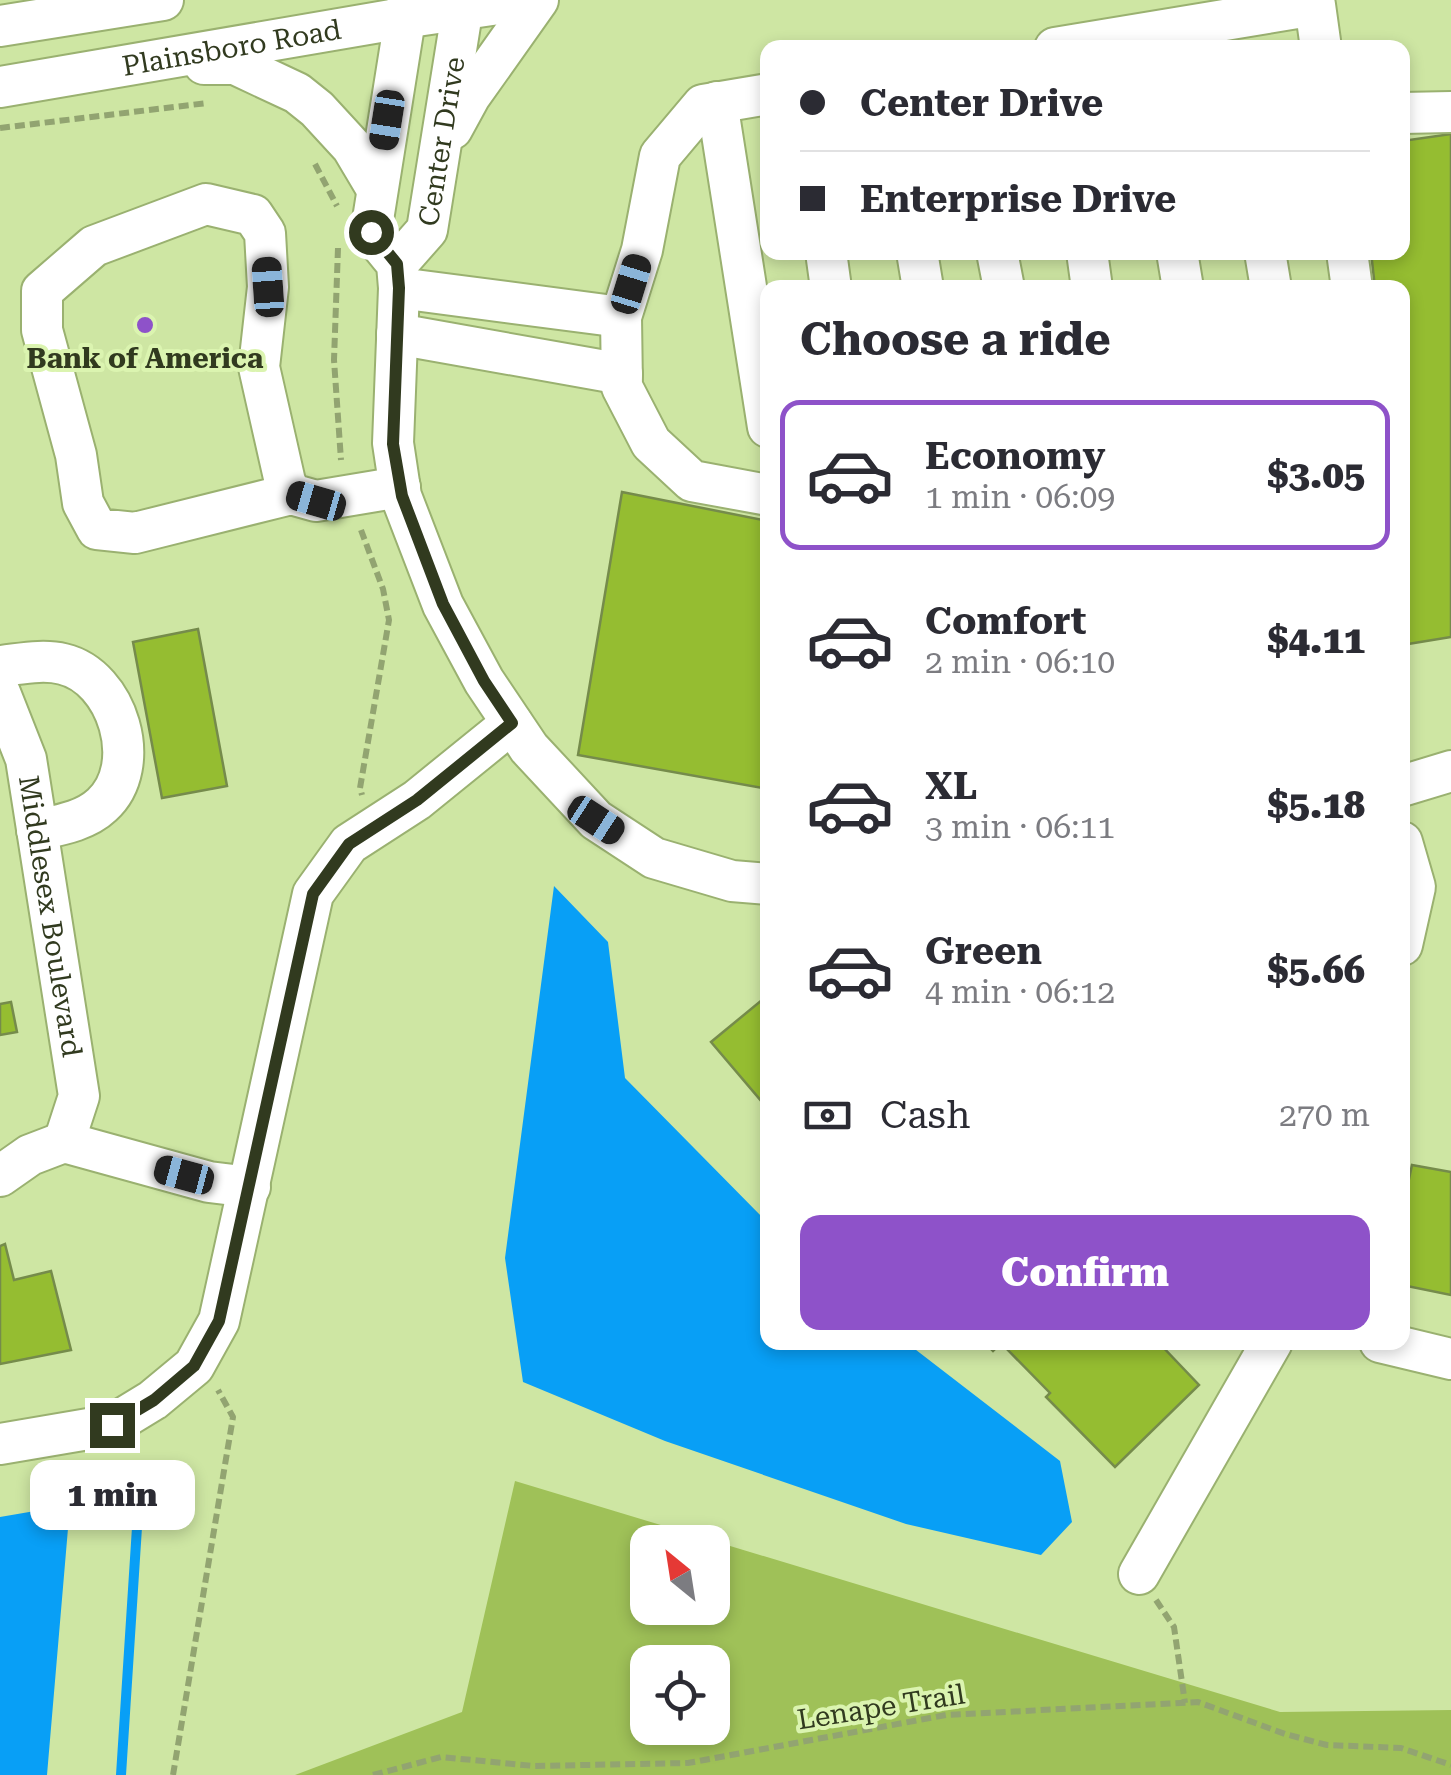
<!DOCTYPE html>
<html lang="en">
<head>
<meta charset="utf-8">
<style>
  :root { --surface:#fff; --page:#f2f2f3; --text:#2b2b33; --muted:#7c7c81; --line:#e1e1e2; --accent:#8e52c9 }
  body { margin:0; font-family:"Roboto Serif",serif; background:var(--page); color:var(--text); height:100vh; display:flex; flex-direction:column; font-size:38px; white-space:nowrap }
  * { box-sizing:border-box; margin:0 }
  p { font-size:32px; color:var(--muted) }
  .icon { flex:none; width:55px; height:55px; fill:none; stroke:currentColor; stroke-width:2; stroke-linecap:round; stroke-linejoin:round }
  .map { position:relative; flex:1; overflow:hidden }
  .panel { position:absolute; left:760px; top:280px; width:650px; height:1070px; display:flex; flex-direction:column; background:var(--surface); border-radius:20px; box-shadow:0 5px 15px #0003 }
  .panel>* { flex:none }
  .top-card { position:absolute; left:760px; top:40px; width:650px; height:220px; border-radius:20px; box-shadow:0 5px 15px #0003; display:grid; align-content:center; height:220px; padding:0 40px; background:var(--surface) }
  .needle { width:65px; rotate:330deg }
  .controls { position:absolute; left:630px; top:1525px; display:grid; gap:20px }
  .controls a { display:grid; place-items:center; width:100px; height:100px; border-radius:20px; background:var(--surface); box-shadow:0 5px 15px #0003; font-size:50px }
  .end { position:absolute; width:45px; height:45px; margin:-22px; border:12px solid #313a1f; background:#fff; box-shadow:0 0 0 5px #fff }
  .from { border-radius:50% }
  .bubble { position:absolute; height:70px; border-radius:20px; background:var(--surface); box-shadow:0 5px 15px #0003; font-size:32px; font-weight:800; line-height:70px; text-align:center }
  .car { position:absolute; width:30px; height:60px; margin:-30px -15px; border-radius:12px; box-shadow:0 0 8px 2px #0007; background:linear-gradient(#222 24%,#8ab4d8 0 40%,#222 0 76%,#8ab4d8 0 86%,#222 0) }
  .top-card b { display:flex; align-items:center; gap:35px; height:95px; font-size:38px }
  .top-card b+b { border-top:2px solid var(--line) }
  .top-card i { width:25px; height:25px; background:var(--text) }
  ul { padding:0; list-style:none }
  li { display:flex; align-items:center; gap:30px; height:150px; margin:0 20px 15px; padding:0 20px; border:5px solid transparent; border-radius:20px }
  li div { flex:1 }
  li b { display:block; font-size:38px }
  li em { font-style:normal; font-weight:800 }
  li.active { border-color:var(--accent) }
  li>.icon { width:90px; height:90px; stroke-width:1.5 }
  h2 { padding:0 40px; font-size:45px; line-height:120px }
  .pay { display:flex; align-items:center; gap:25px; height:110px; padding:0 40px; font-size:38px }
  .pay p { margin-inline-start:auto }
  .primary-button { display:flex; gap:20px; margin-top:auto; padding:20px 40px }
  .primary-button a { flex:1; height:115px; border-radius:20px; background:var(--accent); color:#fff; font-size:40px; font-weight:800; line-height:115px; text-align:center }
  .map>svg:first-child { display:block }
  .green { fill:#9fc158; fill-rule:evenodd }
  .water { fill:#089ff6 }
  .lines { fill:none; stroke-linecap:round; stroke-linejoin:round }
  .stream { stroke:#089ff6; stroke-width:10 }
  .building { fill:#95bd31; stroke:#758b4b; stroke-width:2.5 }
  .minor-casing { stroke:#9ab170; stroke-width:44 }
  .path { stroke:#92a471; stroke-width:6; stroke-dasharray:10 5; stroke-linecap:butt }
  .minor { stroke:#fff; stroke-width:40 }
  .route { stroke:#313a1f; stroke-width:12 }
  .poi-dot { fill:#8e52c9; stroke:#dbf4b0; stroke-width:4 }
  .labels { text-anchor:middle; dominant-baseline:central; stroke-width:8; stroke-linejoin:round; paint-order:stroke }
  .street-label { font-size:28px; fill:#313a1f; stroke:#dbf4b0 }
  .poi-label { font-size:28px; font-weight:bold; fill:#313a1f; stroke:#dbf4b0 }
</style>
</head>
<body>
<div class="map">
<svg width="1451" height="1775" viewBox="0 0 1451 1775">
  <rect width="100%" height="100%" fill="#cee6a3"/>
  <path class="green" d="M515,1481L1280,1712L1451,1710V1775H295L462,1712ZM648,1542H712V1608H648ZM648,1662H712V1728H648Z"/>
  <path class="water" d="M554,886L608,942L625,1078L767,1222L768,1342L907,1343L1060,1461L1072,1522L1041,1555L906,1524L665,1441L523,1382L505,1258Z
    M70,1505L47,1775H0V1517Z"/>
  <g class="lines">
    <path class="stream" d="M121,1775L140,1481"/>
  </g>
  <path class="building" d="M1451,134V637L1402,645V288H1375L1371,252H1402V141Z
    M622,492L768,521V789L578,755Z
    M198,629L227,786L162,798L133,642Z
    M768,995V1109L711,1042Z
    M11,1002L17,1032L0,1035V1004Z
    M1412,1165L1451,1172V1295L1402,1285V1211Z
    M5,1244L14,1280L51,1271L71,1350L0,1364V1246Z
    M984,1342H1158L1199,1385L1115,1467L1046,1397L1050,1393L1001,1343L993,1351Z"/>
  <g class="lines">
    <defs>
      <g id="minor">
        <path d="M408,0L371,232L397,264L399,288L393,443L401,496L443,605L484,681L529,748L596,820L654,858L732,881L768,884"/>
        <path d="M0,26L163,0"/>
        <path d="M1055,48L1315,5L1321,48"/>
        <path d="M204,64H235L297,93L317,109L352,147L377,189"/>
        <path id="s1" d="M0,87L403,18L525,0"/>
        <path d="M768,94L703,105L660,156L642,250L621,317L622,387L651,443L692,481L768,495"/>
        <path d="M717,102L768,427"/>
        <path d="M1402,113L1451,112"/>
        <path d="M452,129L470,96L538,0"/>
        <path d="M826,252L831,288"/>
        <path d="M917,252L923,288"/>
        <path d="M997,252L1004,288"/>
        <path d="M1087,252L1092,288"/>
        <path d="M1177,252L1183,288"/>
        <path d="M1265,252L1271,288"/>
        <path d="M1347,252L1352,288"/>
        <path id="s2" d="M397,264L427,230L464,0"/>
        <path d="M399,288L621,317"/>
        <path d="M397,334L622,374"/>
        <path d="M291,494L285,482L259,367L268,287L265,233L253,215L206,204L94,246L42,291V330L76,455L83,503L97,529L135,533L291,494L316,501L400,487"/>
        <path d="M0,666C20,664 43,659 63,664C118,677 145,766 102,805C85,821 60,825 37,830"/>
        <path id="s3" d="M0,693L26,759L79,1096L64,1142"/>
        <path d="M1402,786L1451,771"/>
        <path d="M1402,842L1415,887L1402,945"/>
        <path d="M0,1176L30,1155L64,1142L209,1182L250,1187"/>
        <path d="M1380,1342L1451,1359"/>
        <path d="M0,1444L112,1425L153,1400L194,1366L219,1321L313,894L349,844L417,800L512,723"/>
        <path d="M1139,1574L1272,1342"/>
      </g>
    </defs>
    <use href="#minor" class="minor-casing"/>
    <path class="path" d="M0,128L207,103
      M315,164L337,206
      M338,248L334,360L341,460
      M361,530L383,589L389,620L360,788L362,795
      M1156,1600L1174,1627L1185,1703
      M173,1775L233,1417L218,1390
      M373,1775L441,1757L534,1766L688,1763L946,1715L1198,1702L1285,1734L1327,1745L1401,1748L1451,1765"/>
    <use href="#minor" class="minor"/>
  </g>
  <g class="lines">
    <path class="route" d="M112,1425L154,1400L194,1366L219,1321L313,894L349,844L417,800L512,723L484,681L443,604L402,496L393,444L399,288L397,264L371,232"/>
  </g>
  <circle class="poi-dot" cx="145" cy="325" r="10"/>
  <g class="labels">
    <g class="street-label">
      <text stroke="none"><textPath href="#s1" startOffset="235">Plainsboro Road</textPath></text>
      <text stroke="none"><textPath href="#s2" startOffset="135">Center Drive</textPath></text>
      <text stroke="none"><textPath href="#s3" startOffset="230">Middlesex Boulevard</textPath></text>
      <text transform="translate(881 1707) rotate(-9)">Lenape Trail</text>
    </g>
    <g class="poi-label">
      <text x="145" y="358">Bank of America</text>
    </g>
  </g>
</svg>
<div class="controls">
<a><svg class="needle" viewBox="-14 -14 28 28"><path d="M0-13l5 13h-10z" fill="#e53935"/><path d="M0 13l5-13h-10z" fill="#7c7c81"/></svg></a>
<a><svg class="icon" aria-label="locate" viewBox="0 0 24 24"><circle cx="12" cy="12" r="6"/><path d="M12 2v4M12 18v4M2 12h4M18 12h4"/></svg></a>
</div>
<i class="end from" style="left:371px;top:232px"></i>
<i class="end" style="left:112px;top:1425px"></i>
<div class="bubble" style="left:30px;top:1460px;width:165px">1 min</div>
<i class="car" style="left:387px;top:120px;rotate:189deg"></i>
<i class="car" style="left:631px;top:284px;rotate:17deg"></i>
<i class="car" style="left:268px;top:287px;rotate:356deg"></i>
<i class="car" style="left:316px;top:501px;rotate:286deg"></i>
<i class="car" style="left:596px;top:820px;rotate:123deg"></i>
<i class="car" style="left:184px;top:1175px;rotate:285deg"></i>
<div class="top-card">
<b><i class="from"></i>Center Drive</b>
<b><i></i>Enterprise Drive</b>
</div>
<section class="panel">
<h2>Choose a ride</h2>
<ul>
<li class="active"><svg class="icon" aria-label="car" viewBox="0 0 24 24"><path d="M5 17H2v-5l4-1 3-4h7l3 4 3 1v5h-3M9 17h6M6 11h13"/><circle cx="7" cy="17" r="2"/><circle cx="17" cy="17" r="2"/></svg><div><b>Economy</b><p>1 min · 06:09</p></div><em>$3.05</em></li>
<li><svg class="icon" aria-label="car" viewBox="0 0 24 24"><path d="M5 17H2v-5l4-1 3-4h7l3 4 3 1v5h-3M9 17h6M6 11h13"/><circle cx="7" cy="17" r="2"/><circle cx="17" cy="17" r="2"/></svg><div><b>Comfort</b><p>2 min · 06:10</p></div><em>$4.11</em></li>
<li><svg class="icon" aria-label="car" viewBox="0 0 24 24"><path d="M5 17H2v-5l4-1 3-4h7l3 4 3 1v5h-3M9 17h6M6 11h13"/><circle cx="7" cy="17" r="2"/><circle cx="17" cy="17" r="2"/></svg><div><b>XL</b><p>3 min · 06:11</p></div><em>$5.18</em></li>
<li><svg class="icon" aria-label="car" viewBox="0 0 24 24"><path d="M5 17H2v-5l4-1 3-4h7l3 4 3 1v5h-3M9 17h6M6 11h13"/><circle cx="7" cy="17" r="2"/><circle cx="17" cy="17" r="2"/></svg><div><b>Green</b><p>4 min · 06:12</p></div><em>$5.66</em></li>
</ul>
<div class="pay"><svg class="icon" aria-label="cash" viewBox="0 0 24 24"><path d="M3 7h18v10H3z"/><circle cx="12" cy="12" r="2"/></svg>Cash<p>270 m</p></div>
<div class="primary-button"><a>Confirm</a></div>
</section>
</div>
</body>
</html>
